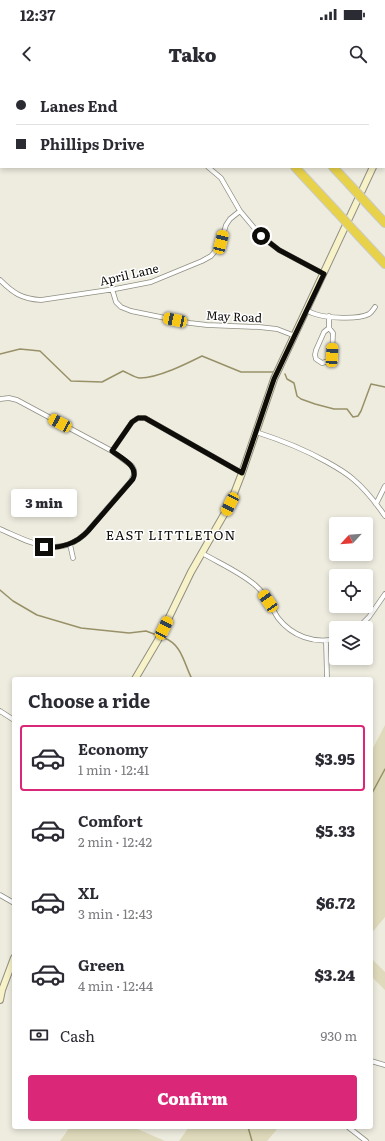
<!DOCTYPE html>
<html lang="en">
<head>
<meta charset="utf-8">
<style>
  :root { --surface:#fff; --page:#f7f7f7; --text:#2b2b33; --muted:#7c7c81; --line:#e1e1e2; --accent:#db2777 }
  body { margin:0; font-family:Literata,serif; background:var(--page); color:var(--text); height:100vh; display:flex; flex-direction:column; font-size:15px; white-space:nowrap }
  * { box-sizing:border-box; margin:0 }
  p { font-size:13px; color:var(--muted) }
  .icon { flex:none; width:22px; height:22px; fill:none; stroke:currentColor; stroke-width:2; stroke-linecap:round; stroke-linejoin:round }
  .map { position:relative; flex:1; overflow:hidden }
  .panel { position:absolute; left:12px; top:597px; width:361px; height:452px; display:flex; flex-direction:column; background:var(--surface); border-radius:4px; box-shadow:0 2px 6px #0003 }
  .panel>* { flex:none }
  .hud { position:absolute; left:0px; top:0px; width:385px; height:88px; box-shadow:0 2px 6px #0003; display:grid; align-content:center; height:88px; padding:0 16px; background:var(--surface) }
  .needle { width:26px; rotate:244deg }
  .fabs { position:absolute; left:329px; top:437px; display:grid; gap:8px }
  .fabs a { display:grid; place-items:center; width:44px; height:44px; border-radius:4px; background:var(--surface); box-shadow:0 2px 6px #0003; font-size:20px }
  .end { position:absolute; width:18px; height:18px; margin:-9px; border:5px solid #0e0d09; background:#fff; box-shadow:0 0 0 2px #fff }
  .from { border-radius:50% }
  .bubble { position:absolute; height:28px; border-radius:4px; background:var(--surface); box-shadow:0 2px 6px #0003; font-size:13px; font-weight:800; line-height:28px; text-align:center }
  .car { position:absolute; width:12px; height:24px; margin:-12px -6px; border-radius:5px; box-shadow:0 0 3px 1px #0007; background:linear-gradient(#f5c518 24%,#345 0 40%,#f5c518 0 76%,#345 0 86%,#f5c518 0) }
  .hud b { display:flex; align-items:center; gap:14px; height:38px; font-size:15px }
  .hud b+b { border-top:1px solid var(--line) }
  .hud i { width:10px; height:10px; background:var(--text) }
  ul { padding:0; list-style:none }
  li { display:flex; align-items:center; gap:12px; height:66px; margin:0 8px 6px; padding:0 8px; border:2px solid transparent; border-radius:4px }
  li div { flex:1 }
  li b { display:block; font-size:15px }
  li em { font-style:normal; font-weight:800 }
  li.current { border-color:var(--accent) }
  li>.icon { width:36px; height:36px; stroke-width:1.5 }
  h2 { padding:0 16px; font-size:18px; line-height:48px }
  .pay { display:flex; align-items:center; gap:10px; height:44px; padding:0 16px; font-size:15px }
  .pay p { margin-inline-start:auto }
  .cta { display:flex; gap:8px; margin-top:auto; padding:8px 16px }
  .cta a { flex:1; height:46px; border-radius:4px; background:var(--accent); color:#fff; font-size:16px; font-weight:800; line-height:46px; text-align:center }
  .status { display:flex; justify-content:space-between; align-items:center; height:28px; padding:0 20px; background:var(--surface); direction:ltr }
  .status svg { height:11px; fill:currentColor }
  header { display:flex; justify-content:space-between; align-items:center; height:52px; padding:0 16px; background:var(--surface); font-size:18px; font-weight:800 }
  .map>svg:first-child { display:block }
  .green { fill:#dfdabb }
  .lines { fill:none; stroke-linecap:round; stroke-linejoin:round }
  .stream { stroke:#989168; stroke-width:1.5 }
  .street-casing { stroke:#908f83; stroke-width:5.5 }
  .secondary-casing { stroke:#908f83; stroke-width:8 }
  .primary-casing { stroke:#cacac9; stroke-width:8 }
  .highway-casing { stroke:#cacac9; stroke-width:10 }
  .street { stroke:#fff; stroke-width:4 }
  .secondary { stroke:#f8f2c9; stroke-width:6 }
  .primary { stroke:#f1e492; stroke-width:7 }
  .highway { stroke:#e8d24a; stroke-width:8 }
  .highway-bridge-casing { stroke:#cacac9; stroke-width:10; stroke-linecap:butt }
  .highway-bridge { stroke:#e8d24a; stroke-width:8 }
  .route { stroke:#0e0d09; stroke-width:5 }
  .labels { text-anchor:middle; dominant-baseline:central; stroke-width:3; stroke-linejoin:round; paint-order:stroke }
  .street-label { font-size:12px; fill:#0e0d09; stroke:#fff }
  .neighbourhood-label { font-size:13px; letter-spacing:1px; fill:#0e0d09; stroke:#fff }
</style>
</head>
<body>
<div class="status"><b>12:37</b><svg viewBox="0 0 49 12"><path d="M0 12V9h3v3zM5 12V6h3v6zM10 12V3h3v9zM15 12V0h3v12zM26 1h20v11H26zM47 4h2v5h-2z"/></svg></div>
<header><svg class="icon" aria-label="back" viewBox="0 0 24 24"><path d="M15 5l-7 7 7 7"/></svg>Tako<svg class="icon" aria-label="search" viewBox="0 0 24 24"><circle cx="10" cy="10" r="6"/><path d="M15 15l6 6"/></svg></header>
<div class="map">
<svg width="385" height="1061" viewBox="0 0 385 1061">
  <rect width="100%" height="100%" fill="#eeecdf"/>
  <path class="green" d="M385,645V837L371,854V672Z
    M371,878L385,892V910L371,896Z
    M70,1047H133L165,1061H60Z
    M189,1047H276L278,1048L267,1061H179Z"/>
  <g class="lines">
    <path class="stream" d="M0,274L20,269L40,271L71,301L102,302L123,291C128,293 135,298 140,298C158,298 186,284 202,276L241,292H273
      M285,294L287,299L294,303L297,316L301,319L315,324L334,329H347L353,337L358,336L361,331L371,304L385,307
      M0,510L13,521L37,535L81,548L129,553L146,551L154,554
      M164,558C182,564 184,584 192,599
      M371,715L385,689
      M248,1047L252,1061"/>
    <defs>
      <path id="street" d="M120,0L121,1
        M98,1L99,0
        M208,87L221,98L240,131L261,156L279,170L324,194
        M0,200C13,213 22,219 41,220L115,209L151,202L202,181L211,176L217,169L221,162L226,145L230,139L240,131
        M112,209L116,222L121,227L131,231L190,243L207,245L259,247L277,249L295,256
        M307,230C309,232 312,233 315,234C327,238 358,240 369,234C372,232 373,230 375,227
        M329,236V248L324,252L316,270L315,275L316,279L322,283L329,281L332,275L333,253L329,248
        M0,319L9,318L17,320L112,371L132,386L134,390V395L131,401L86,453C58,480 30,462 0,449
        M256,352C281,360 304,369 327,382C336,387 345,392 353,399C365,409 376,423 385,436
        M112,371L132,342L138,338H145L242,393
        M376,424L385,406
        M70,464L73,478
        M202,473C219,483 240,492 255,505C266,514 271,527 278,538C292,556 314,564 336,559
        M358,548L369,537L385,514
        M326,561L327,598
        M0,631L14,640
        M0,815L14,823
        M371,981L385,985
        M348,1047L366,1061"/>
      <path id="secondary" d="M384,62L385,60
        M135,599L158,560L191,492L230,424L242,393L274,299L373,87
        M0,920L2,910L14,878"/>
      <path id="primary" d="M374,0L375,1
        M384,10H385"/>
      <path id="highway" d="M214,0V1
        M252,0L253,1
        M295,87L336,131
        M333,87L349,104
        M371,128L385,143
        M357,154L385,184"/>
    </defs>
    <use href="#street" class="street-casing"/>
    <use href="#secondary" class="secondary-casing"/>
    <use href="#primary" class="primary-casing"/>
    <use href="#highway" class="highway-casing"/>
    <use href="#street" class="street"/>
    <use href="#secondary" class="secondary"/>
    <use href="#primary" class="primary"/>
    <use href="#highway" class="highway"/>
    <defs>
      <path id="highway-bridge" d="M349,104L371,128
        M336,131L357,154"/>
    </defs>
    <use href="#highway-bridge" class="highway-bridge-casing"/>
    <use href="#highway-bridge" class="highway-bridge"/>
  </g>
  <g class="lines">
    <path class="route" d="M44,467C61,469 77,463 88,451L133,399C139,386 121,378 112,371L132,342L138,338H145L242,393L274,299L324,194L279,170L261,156"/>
  </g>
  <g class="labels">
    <g class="street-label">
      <text transform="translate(129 194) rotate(-13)">April Lane</text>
      <text transform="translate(234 236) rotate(3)">May Road</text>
    </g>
    <g class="neighbourhood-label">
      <text x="171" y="454">EAST LITTLETON</text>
    </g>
  </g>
</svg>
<div class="fabs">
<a><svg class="needle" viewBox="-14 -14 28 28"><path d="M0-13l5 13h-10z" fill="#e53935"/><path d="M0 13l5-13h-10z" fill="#7c7c81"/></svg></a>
<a><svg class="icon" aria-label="locate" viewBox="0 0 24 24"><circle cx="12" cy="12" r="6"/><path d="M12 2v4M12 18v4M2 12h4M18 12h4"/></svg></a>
<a><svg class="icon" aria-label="layers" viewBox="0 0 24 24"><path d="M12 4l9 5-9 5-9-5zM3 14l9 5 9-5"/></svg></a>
</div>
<i class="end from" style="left:261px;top:156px"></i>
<i class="end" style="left:44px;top:467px"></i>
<div class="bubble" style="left:11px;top:409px;width:66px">3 min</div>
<i class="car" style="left:221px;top:162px;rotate:14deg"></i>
<i class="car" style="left:175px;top:240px;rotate:282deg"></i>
<i class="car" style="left:332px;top:275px;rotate:3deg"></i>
<i class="car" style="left:60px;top:343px;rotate:298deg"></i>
<i class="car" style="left:230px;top:424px;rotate:207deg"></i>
<i class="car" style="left:268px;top:521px;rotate:326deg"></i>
<i class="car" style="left:164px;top:548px;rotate:26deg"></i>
<div class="hud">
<b><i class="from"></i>Lanes End</b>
<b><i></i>Phillips Drive</b>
</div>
<section class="panel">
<h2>Choose a ride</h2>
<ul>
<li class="current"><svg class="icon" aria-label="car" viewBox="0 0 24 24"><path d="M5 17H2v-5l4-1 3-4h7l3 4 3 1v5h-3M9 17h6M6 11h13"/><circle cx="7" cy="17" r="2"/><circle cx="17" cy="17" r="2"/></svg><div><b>Economy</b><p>1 min · 12:41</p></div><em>$3.95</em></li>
<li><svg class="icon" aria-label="car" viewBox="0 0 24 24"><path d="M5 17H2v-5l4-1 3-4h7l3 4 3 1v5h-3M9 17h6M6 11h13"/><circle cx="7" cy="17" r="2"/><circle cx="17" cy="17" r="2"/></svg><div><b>Comfort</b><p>2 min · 12:42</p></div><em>$5.33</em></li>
<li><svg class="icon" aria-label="car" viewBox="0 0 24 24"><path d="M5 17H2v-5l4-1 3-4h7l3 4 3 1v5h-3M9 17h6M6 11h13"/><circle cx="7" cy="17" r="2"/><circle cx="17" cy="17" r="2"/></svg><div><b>XL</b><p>3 min · 12:43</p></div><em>$6.72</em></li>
<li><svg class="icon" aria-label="car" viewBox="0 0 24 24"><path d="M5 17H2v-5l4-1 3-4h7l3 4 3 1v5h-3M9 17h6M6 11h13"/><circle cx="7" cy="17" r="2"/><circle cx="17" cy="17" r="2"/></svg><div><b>Green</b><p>4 min · 12:44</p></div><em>$3.24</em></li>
</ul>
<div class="pay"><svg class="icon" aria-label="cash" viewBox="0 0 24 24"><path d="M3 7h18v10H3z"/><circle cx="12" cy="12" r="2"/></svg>Cash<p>930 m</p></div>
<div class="cta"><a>Confirm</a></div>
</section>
</div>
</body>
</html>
